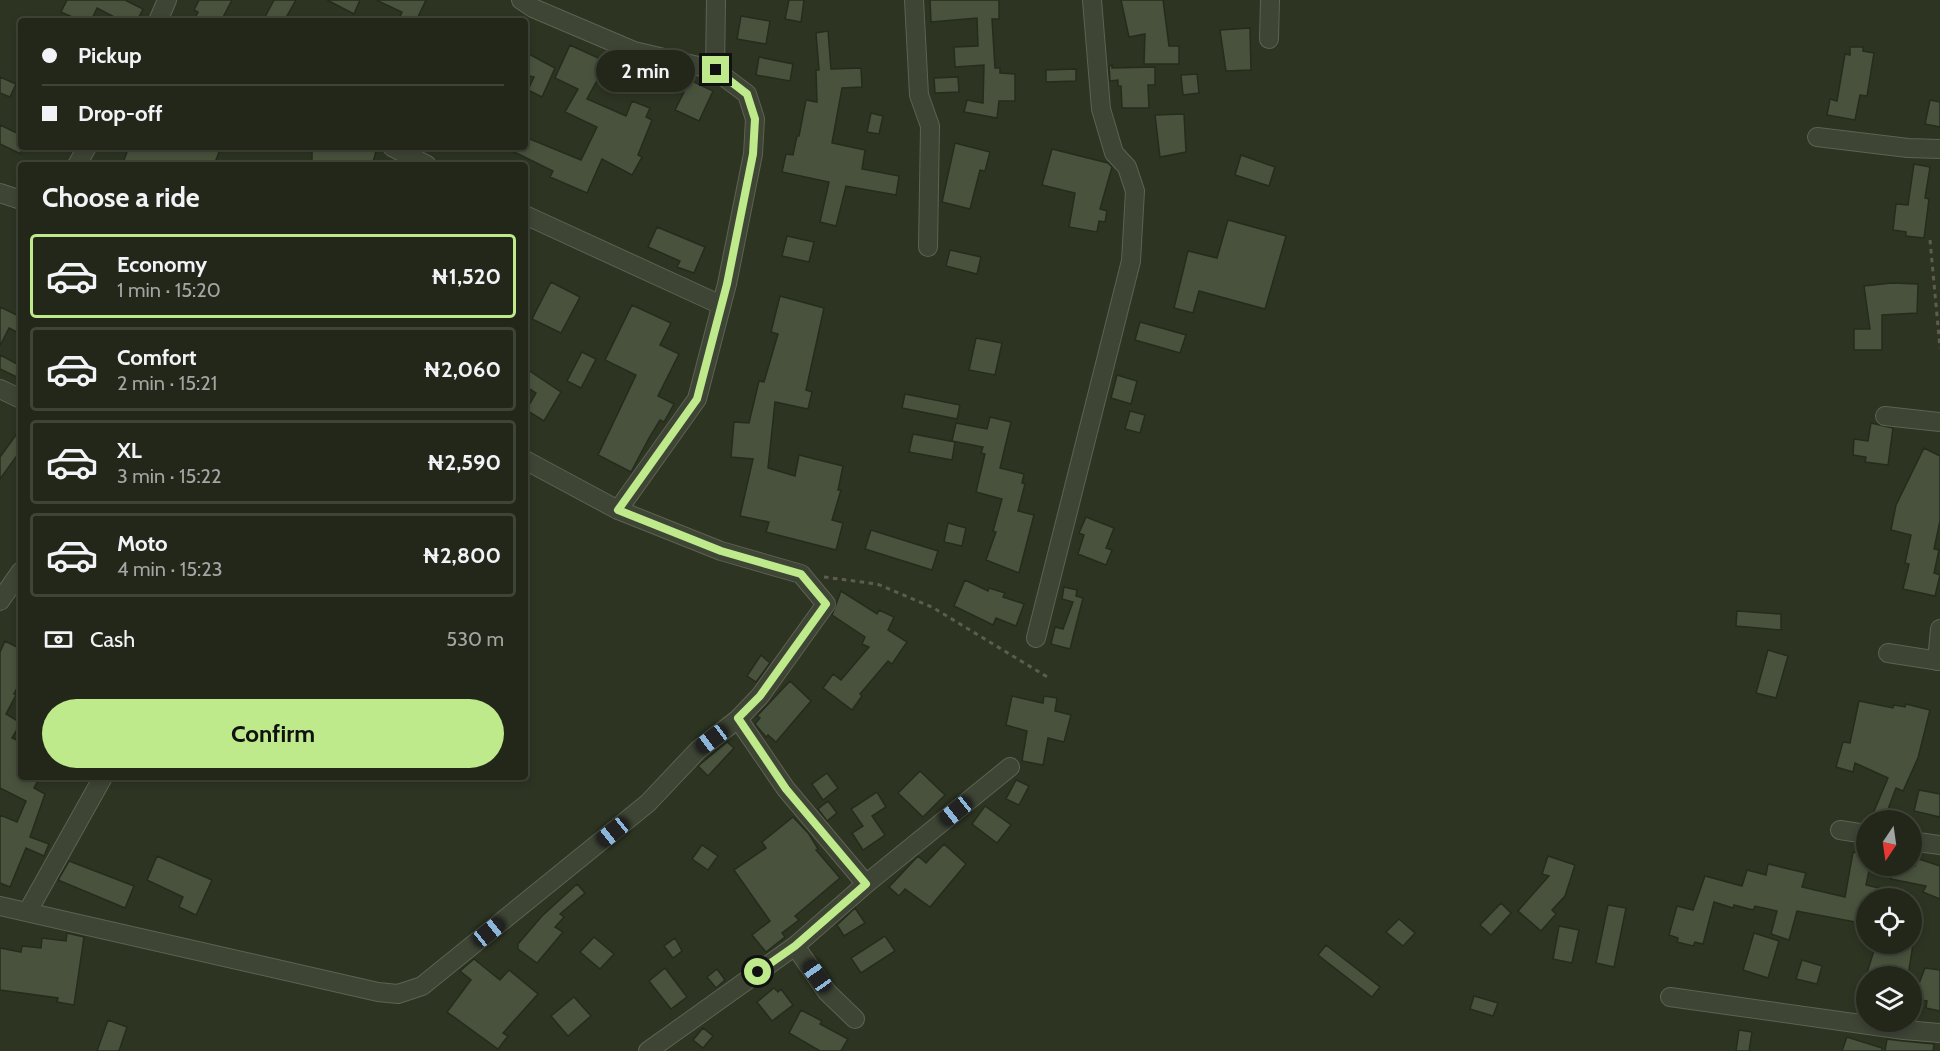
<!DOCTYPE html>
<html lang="en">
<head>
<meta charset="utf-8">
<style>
  :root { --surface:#22271a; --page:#2e3327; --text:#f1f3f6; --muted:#a2a5a2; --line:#3f4439; --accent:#beea8c }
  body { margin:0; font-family:Cabin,sans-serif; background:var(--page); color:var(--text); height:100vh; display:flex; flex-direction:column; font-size:22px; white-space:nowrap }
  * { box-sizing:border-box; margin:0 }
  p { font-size:20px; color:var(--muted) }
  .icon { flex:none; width:33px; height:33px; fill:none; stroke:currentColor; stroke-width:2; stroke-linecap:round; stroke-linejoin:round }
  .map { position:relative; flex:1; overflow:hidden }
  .drawer { position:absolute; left:18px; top:162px; width:510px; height:618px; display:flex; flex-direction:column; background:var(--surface); border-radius:6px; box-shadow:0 3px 9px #0003,0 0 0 2px var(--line) }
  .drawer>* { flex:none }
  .guide { position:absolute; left:18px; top:18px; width:510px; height:132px; border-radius:6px; box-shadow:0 3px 9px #0003,0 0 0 2px var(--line); display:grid; align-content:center; height:132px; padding:0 24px; background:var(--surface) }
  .needle { width:39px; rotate:193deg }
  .controls { position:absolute; left:1856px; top:810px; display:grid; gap:12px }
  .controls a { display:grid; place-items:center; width:66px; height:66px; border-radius:50%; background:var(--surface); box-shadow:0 3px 9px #0003,0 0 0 2px var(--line); font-size:30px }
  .end { position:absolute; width:27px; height:27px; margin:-14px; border:8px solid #beea8c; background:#111; box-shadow:0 0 0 3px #111 }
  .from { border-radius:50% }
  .bubble { position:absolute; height:42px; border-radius:21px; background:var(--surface); box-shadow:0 3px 9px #0003,0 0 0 2px var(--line); font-size:20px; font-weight:800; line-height:42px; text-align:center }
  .car { position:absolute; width:18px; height:36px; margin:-18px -9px; border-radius:8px; box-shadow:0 0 4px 2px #0007; background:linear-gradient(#222 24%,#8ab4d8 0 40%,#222 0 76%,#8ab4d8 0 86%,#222 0) }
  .guide b { display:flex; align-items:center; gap:21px; height:57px; font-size:22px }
  .guide b+b { border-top:2px solid var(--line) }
  .guide i { width:15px; height:15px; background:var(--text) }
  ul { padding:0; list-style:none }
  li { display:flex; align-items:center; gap:18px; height:84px; margin:0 12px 9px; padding:0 12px; border:3px solid var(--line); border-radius:6px }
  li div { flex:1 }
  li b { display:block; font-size:22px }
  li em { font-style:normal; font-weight:800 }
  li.active { border-color:var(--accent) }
  li>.icon { width:54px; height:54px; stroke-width:1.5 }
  h2 { padding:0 24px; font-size:27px; line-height:72px }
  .pay { display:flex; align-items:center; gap:15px; height:66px; padding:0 24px; font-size:22px }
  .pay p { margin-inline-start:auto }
  .action { display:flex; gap:12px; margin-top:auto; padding:12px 24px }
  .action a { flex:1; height:69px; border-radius:36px; background:var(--accent); color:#111; font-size:24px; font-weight:800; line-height:69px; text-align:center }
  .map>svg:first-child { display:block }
  .building { fill:#48523c; stroke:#252c1d; stroke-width:1.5 }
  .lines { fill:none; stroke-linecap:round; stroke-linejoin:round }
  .minor-casing { stroke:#5c6353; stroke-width:20 }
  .path { stroke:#5d5d4d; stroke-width:3; stroke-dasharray:4.5 4.5; stroke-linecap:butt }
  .minor { stroke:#3e4535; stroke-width:18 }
  .route { stroke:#beea8c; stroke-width:8 }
</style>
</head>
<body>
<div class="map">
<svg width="1940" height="1051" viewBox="0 0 1940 1051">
  <rect width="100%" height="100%" fill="#2d3422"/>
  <path class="building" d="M67,0H125L143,9L137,21H122L97,8L91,21H81L61,12Z
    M199,0H232L221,21H202L195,18L198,12L194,10Z
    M274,0H296L284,21H263Z
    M327,0H360L354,14Z
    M376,0H426L416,21H398L402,12Z
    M789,0H804L801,22L785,19Z
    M930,0H999V19H992L995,68H1000V73L1015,74V101H999L997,118L964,112L967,100L983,103L984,65L955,67L954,47L978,46L977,18L931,22Z
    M1121,0H1163L1169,46H1179V64H1144L1145,34L1129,37Z
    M741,16L770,21L766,44L737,39Z
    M1250,28L1251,70L1226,71L1220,30Z
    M828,31L831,69L861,68L862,87L842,88L832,143L865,150L862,169L899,176L896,195L846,186L836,226L820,222L829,182L782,172L786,154L793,155L797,136H799L806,100L817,102L816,70H819L816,33Z
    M570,45L607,62L587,99L626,116L632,101L650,108L646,117L652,120L638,155L642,157L632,175L602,159L587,193L550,177L553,171L504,147H525V137L581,160L597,127L565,112L578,89L555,78Z
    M1850,47H1863V51L1874,53L1867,96L1860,95L1855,120L1827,115L1830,99L1837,101L1845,54L1850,55Z
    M525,52L555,68L542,97L528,90L534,77L530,76L525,86Z
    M759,57L793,64L790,81L756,75Z
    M1112,65V68L1155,67V85H1148L1149,108H1122L1121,86H1118V80L1110,81L1109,66Z
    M1076,69V81L1046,82V70Z
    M1197,74L1199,93L1183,95L1181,75Z
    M0,77L16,84L10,97L0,93Z
    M958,77L959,92L935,93L934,78Z
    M690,80L713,91L699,121L675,110Z
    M1930,100L1940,102V127L1925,124Z
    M871,113L883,116L879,134L867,132Z
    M1184,114L1186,152L1160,157L1155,115Z
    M0,125L21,135V154L0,144Z
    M955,143L990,152L985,171L980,170L970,209L942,202Z
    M129,147H221L214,165H122Z
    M312,147H360L376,152L372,165H312Z
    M1052,149L1108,163L1112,167L1100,209L1107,211L1105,222L1099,221L1097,232L1069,227L1075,193L1042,185Z
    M1241,155L1275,167L1269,186L1235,175Z
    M1914,164L1930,167L1925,198L1929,199L1924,238L1906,236V232L1893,230L1896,204L1908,205Z
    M1228,220L1286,236L1265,309L1199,291L1193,313L1174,308L1188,251L1217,258Z
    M657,227L705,247L694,273L677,267L680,261L648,247Z
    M787,236L814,242L809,262L782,256Z
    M950,250L981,257L977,274L946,266Z
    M551,282L580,297L561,333L532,319Z
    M1892,283L1918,284L1917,313L1882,315V350H1854V329H1870L1864,286Z
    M780,296L824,308L806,390L812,392L808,409L775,402L768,468L795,476L799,455L843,466L838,490H841L832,520L843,523L836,550L766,532L769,522L740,516L753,459L731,457L734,422L749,423L759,381L764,382L778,334L771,332Z
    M632,305L671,323L660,345L679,354L658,396L674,404L664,422L660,420L649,438L631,472L598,455L636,375L605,360Z
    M0,307L21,317V334L9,328L0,346Z
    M1140,322L1186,335L1180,353L1135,340Z
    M976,338L1002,343L995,375L969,370Z
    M582,352L596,359L581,388L567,381Z
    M0,355L21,366V379L0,369Z
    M525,368L561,392L544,421L526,410L536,393L525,386Z
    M1117,375L1137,381L1131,404L1111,398Z
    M905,394L960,405L957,419L902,408Z
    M1130,411L1145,415L1140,433L1125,429Z
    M990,417L1011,422L1000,468L1024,474L1022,483L1025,484L1018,511L1034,515L1019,573L986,560L996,532L993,531L1002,499L976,492L985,454L981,453L983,447L952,441L956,423L987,429Z
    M1871,423L1893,428L1888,465L1865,462L1866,457L1853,455L1854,439L1868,441Z
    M21,428V450L0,479V457Z
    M913,434L955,442L952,460L909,452Z
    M1924,448L1940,456V521L1934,549L1939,550L1934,573L1940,575L1935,596L1903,589L1909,564L1905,563L1911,535L1891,530L1896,505Z
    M1086,517L1114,528L1106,548L1112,550L1106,565L1078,554L1084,535L1079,533Z
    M948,523L966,528L962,546L944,542Z
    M871,530L938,551L932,570L865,549Z
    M965,580L988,591L989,588L1005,593L1003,597L1024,604L1016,626L996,618L993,625L954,606Z
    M1064,587L1077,590L1076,596L1083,598L1070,649L1051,644L1055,627L1063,629L1073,602L1062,599Z
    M841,591L877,614L879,610L894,617L888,630L907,642L892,664L888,661L860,694L862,696L852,710L823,688L833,674L841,680L869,647L862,644L865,637L832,615Z
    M1737,611L1781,614V630L1736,626Z
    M5,641L21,649V680L14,694L16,695L6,714L21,723L12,738L21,742V777H40L34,788L45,794L30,837L49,844L44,856L26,848L10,887L0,883V815L17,822L26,801L0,788V652Z
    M1768,650L1788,656L1776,698L1756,693Z
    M761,655L770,663L756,682L747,676Z
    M790,681L811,701L776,742L768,735L766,737L755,724L760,718L757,716Z
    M1012,696L1043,703L1044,696L1057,698L1055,711L1071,715L1064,742L1048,738L1043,765L1022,761L1027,731L1006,725Z
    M1859,701L1893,708L1894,705L1905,707L1906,704L1930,710L1918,758L1903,791L1896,788L1884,820L1872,816L1888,778L1855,763L1853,772L1836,767L1843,742L1850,743Z
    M727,742L734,748L708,776L698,766Z
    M920,771L945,795L923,817L898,793Z
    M827,773L838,788L823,800L812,784Z
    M1016,780L1029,786L1019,805L1006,799Z
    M1919,790L1940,794V817L1914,811Z
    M877,792L886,807L872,816L885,835L863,850L852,833L863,826L851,809Z
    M828,801L837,813L827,821L818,809Z
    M985,806L1011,825L997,843L972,824Z
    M793,817L809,834L818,849L816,850L840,878L795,916L799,920L782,933L785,937L766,952L752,935L770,921L734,870L766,848L762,842Z
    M944,844L966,864L930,907L905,889L899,896L889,887L918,856L926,863Z
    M702,845L718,856L708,870L692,859Z
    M1853,852L1866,855V866H1870L1866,885L1904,894V898H1866V924L1797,911L1789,940L1771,934L1777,911L1755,906L1753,910L1734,905L1733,908L1714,902L1703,944L1695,942L1693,946L1677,942L1678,938L1669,935L1677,906L1693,910L1705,876L1742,886L1747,870L1766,875L1768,864L1806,873L1802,887L1845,897Z
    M157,856L212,880L196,915L179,907L183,897L147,880Z
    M1548,856L1575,865L1565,896L1552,910L1556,914L1541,931L1518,911L1549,876L1542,874Z
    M1916,858L1940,866V899L1923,892L1926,886L1891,879L1894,866H1915Z
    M69,861L134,886L125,908L58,880Z
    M577,884L585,893L560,914L564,917L555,927L563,932L537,963L518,949V944L542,916Z
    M1501,903L1511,913L1491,935L1480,925Z
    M1608,905L1626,908L1614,967L1596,963Z
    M855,908L865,923L844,936L837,925Z
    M1399,919L1415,933L1403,946L1386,932Z
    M1559,926L1579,930L1572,963L1553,959Z
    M67,933L84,937L74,1005L57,1002L58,998L0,990V948L21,952L22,946L41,948L42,938L66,941Z
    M1754,933L1779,941L1768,978L1743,970Z
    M885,936L895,951L861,973L851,958Z
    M594,937L614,954L600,969L580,952Z
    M675,938L682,951L673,958L664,946Z
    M1876,944H1913L1908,976H1866Z
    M1326,945L1380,987L1372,997L1318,955Z
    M474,959L500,980L509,970L538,994L503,1033L508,1036L498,1049L447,1012L471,980L460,971Z
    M1802,960L1822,966L1817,984L1796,979Z
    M665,968L687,997L671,1009L649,981Z
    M1925,968L1940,970V1011L1926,1008L1927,1001L1913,999Z
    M717,969L725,980L716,988L707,977Z
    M774,988L778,992L781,989L793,1005L772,1021L757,1002Z
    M1474,996L1498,1003L1493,1016L1470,1009Z
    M574,997L591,1016L568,1036L551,1016Z
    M801,1010L822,1021L820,1024L848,1039L841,1051H820L789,1033Z
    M108,1020L127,1027L119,1051H97Z
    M703,1028L713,1036L703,1048L693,1040Z
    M1739,1030L1752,1032L1749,1051H1736Z
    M1847,1037L1882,1048V1051H1842Z
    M1887,1039L1903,1041L1934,1044L1933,1051H1885Z"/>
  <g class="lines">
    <defs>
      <path id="minor" d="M521,0L533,8L634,51L715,70L747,94L755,119L753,154L727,284L697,399L618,510
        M914,0L919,95L930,126L928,247
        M158,21L167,0
        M1269,39L1270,0
        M715,70L716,0
        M1817,137L1908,148L1940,149
        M392,147L427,165
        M77,165L87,147
        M0,193L21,200
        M525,215L721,305
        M0,389L21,399
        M1885,416L1940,422
        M0,601L21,571
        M1036,638L1131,261L1135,191L1127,167L1114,153L1101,109L1092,0
        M1888,653L1940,661
        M1937,661L1940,629
        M738,719L786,789L866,884
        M1840,830L1866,834
        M1911,841L1940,845
        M0,906L378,992L398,994L422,986L648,803L698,750L738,719L760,696L826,604L801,574L721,551L618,510L525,460
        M28,911L103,777
        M795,946L827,992L855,1019
        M1670,997L1904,1030L1940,1033
        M648,1051L795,946L866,884L1010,767"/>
    </defs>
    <use href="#minor" class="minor-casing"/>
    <path class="path" d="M1930,240L1940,348
      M824,577L877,584L932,607L1049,678"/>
    <use href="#minor" class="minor"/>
  </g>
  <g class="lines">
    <path class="route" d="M716,70L747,94L755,119L753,154L727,284L697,399L618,510L721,551L801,574L826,604L760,696L738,718L786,789L866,884L795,946L758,972"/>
  </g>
</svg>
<div class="controls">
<a><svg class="needle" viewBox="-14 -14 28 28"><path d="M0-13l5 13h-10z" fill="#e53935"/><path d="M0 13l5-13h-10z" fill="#a2a5a2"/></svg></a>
<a><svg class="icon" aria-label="locate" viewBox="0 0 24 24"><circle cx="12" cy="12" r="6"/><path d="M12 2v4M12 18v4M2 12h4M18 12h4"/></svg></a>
<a><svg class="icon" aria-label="layers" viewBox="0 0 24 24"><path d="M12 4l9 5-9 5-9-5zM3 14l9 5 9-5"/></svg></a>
</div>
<i class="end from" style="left:758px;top:972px"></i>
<i class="end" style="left:716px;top:70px"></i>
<div class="bubble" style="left:596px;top:50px;width:99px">2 min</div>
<i class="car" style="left:712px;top:739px;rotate:233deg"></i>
<i class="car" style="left:956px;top:811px;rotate:231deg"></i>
<i class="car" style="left:613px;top:832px;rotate:231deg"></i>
<i class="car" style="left:489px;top:932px;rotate:51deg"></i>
<i class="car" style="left:817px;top:976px;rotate:325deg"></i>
<div class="guide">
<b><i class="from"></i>Pickup</b>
<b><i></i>Drop-off</b>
</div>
<section class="drawer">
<h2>Choose a ride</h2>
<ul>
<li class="active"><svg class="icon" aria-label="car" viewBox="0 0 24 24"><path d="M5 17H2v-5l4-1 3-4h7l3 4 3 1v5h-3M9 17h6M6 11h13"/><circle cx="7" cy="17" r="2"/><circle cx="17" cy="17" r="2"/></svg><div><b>Economy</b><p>1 min · 15:20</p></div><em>₦1,520</em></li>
<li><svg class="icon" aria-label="car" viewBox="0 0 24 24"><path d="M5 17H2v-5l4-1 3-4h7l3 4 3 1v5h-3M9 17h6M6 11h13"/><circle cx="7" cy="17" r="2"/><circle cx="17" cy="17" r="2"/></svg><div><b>Comfort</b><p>2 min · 15:21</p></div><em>₦2,060</em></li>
<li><svg class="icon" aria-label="car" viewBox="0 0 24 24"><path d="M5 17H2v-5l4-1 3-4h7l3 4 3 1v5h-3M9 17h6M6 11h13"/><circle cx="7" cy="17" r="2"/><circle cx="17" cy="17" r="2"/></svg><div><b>XL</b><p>3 min · 15:22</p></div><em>₦2,590</em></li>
<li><svg class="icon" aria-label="car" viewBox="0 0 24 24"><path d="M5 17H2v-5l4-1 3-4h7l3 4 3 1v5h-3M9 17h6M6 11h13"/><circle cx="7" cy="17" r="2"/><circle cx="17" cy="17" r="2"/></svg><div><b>Moto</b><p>4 min · 15:23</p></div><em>₦2,800</em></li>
</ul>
<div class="pay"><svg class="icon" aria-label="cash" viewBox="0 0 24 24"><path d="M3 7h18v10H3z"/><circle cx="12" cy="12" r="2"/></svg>Cash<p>530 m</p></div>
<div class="action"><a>Confirm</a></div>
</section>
</div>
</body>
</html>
